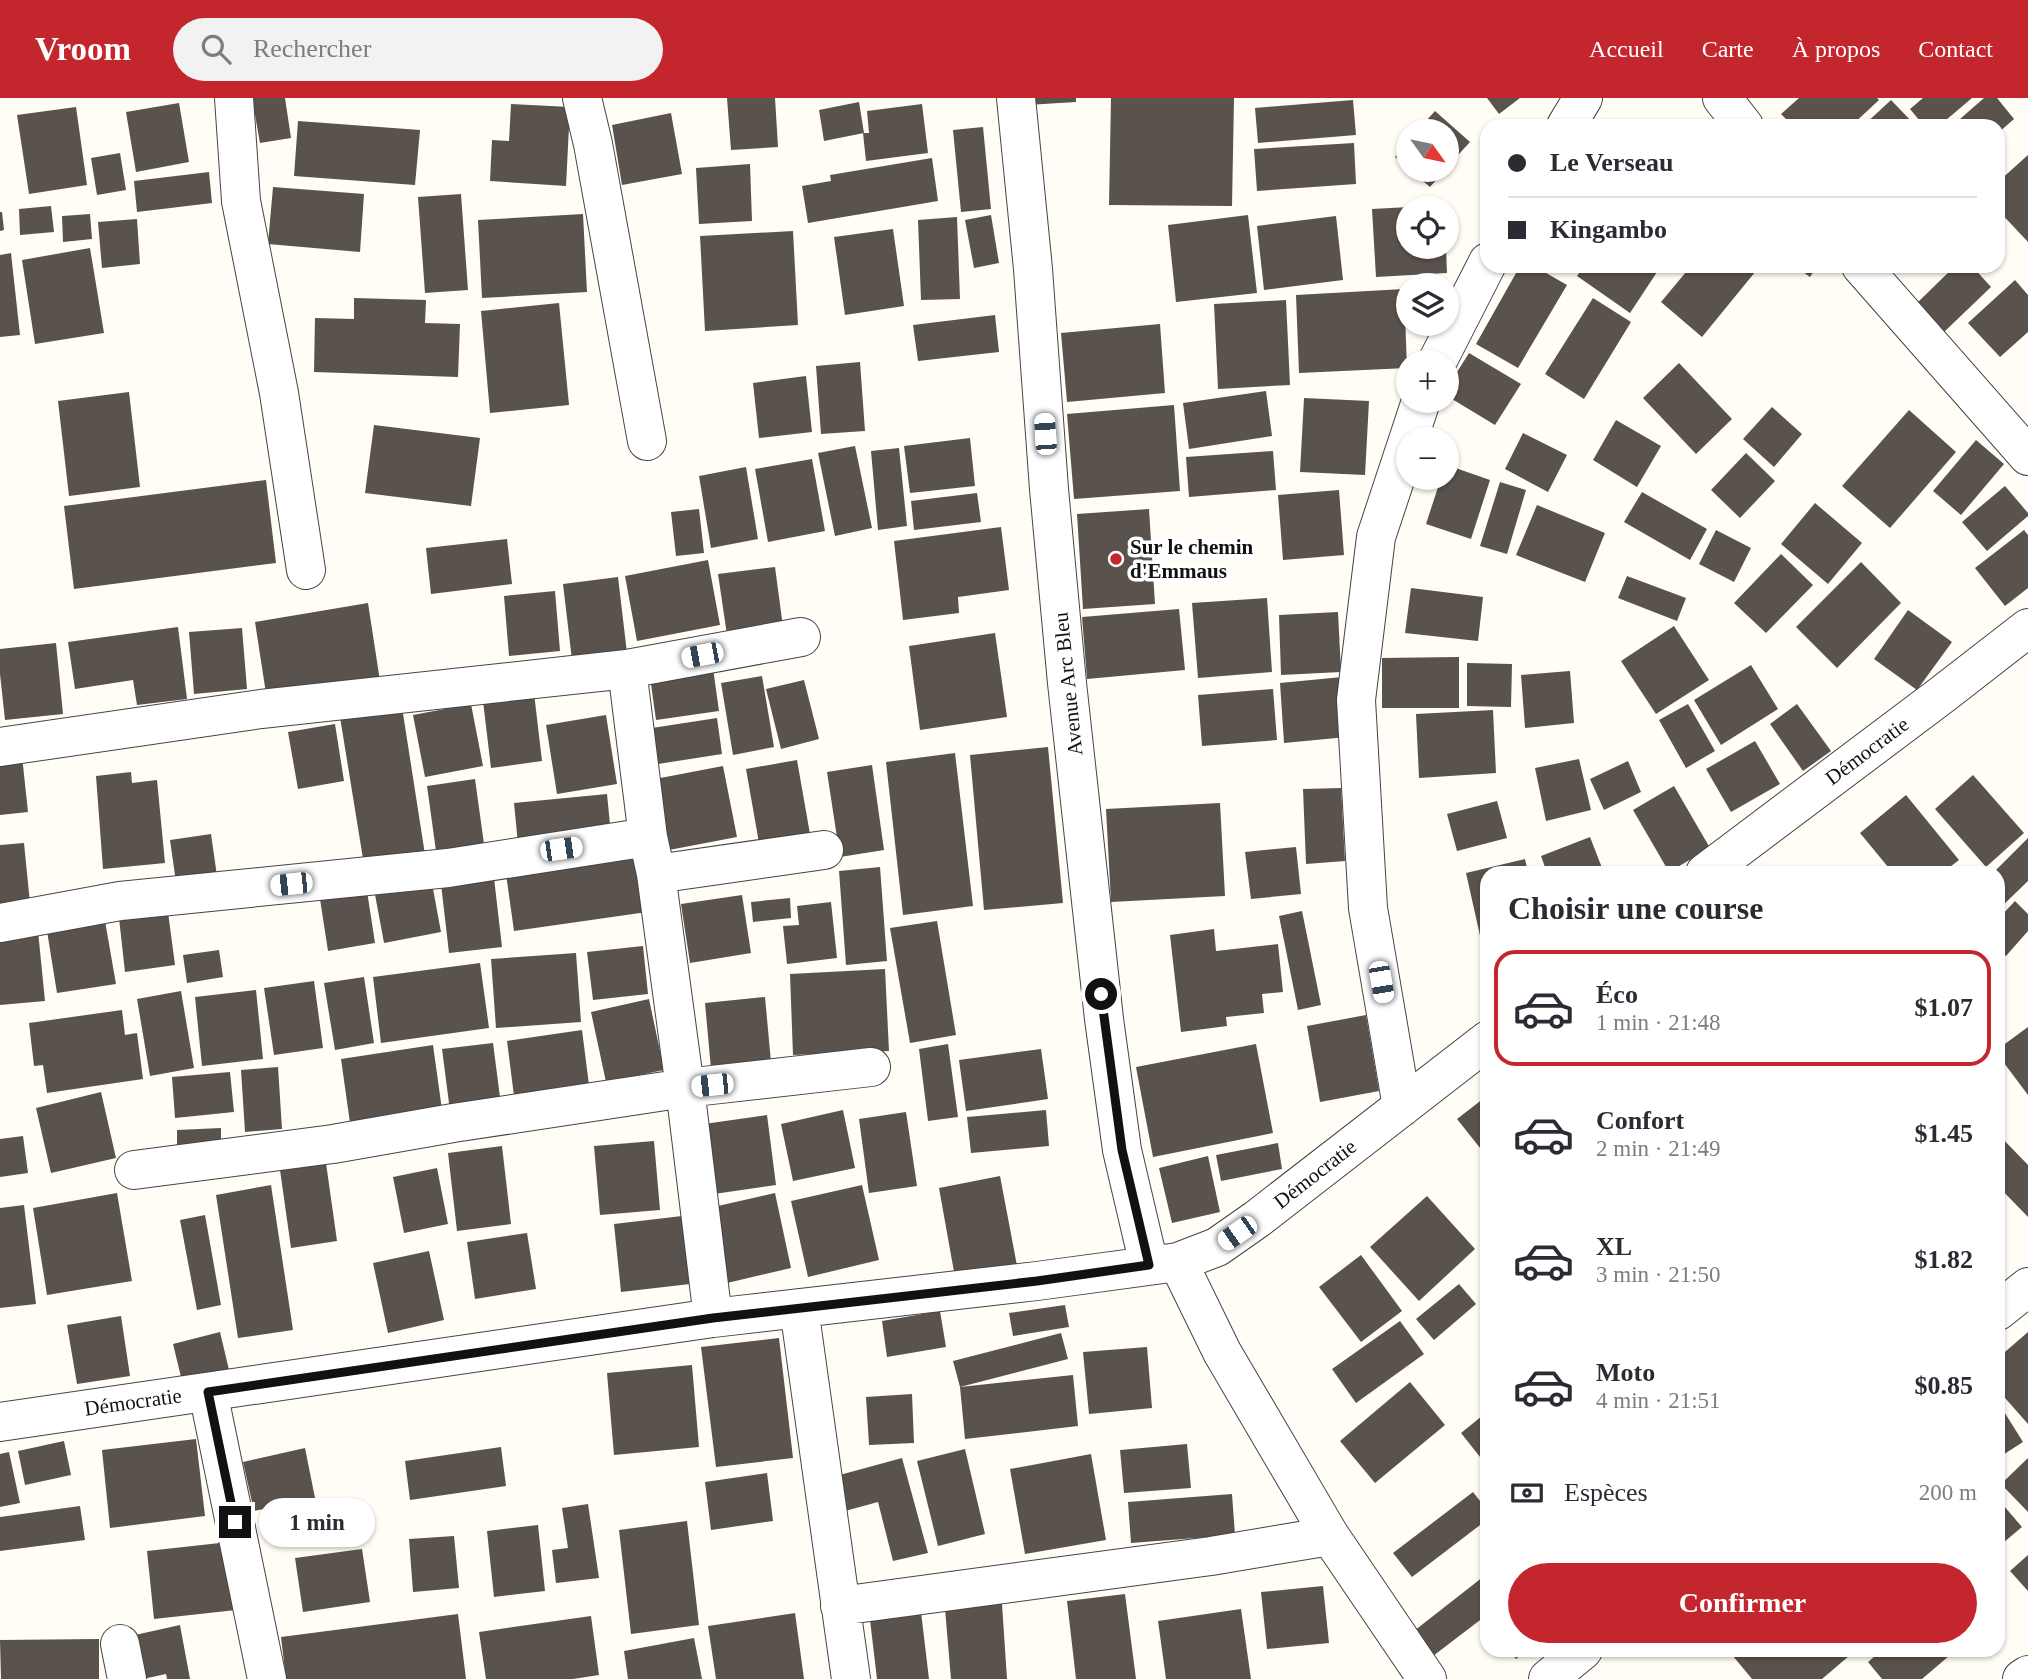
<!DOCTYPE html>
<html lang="fr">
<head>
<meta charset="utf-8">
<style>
  :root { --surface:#fff; --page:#f2f2f3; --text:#2b2b33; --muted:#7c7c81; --line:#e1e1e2; --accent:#c4262e }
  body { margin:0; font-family:"Times New Roman",serif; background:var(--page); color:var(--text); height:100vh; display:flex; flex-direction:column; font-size:26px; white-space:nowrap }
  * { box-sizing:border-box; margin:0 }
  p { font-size:23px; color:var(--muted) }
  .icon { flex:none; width:38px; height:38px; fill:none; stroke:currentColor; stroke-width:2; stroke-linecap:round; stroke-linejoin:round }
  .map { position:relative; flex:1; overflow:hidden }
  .sheet { position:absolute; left:1480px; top:768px; width:525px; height:791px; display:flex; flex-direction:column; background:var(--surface); border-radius:21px; box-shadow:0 2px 5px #0004 }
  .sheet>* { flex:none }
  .guide { position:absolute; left:1480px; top:21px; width:525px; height:154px; border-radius:21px; box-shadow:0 2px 5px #0004; display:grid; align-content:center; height:154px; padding:0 28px; background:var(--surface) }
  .needle { width:46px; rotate:123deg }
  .controls { position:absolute; left:1396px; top:21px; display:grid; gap:14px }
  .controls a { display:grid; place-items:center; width:63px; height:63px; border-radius:50%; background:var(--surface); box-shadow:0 2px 5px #0004; font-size:35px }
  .end { position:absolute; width:32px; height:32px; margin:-16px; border:9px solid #111; background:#fff; box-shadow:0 0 0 4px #fff }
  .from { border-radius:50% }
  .bubble { position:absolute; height:49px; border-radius:24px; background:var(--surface); box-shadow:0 2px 5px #0004; font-size:23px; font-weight:700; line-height:49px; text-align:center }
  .car { position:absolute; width:21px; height:42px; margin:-21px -10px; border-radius:9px; box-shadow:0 0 5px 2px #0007; background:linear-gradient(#fff 24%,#345 0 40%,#fff 0 76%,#345 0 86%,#fff 0) }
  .guide b { display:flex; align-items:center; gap:24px; height:66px; font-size:26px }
  .guide b+b { border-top:2px solid var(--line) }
  .guide i { width:18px; height:18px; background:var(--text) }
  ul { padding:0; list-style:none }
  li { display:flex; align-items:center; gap:21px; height:116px; margin:0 14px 10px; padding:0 14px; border:4px solid transparent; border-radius:21px }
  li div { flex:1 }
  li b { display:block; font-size:26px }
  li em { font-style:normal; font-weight:700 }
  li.selected { border-color:var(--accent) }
  li>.icon { width:63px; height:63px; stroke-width:1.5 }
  h2 { padding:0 28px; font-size:32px; line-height:84px }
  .pay { display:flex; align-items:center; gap:18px; height:77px; padding:0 28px; font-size:26px }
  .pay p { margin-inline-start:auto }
  .action { display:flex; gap:14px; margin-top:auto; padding:14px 28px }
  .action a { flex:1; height:80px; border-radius:42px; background:var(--accent); color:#fff; font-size:28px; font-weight:700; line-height:80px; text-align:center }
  header { display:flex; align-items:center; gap:42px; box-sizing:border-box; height:98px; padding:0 35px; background:var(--accent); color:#fff }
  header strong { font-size:33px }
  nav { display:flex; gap:38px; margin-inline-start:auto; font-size:24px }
  .search { width:490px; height:63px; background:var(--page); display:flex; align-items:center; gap:18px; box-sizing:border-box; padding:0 24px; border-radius:38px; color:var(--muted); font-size:26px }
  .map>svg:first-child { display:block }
  .building { fill:#5a524d }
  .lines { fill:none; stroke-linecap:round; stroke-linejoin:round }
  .minor-casing { stroke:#444; stroke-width:40 }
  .minor { stroke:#fff; stroke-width:38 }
  .route { stroke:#111; stroke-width:9 }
  .poi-dot { fill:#c4262e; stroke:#fff; stroke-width:2.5 }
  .labels { text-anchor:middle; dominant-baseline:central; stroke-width:7; stroke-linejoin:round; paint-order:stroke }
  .poi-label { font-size:21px; font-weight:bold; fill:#111; stroke:#fff; text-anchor:start }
  .street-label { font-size:21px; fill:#111; stroke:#fff }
</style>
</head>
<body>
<header>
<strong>Vroom</strong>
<div class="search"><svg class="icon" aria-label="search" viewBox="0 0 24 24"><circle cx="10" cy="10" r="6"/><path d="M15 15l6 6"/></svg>Rechercher</div>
<nav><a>Accueil</a><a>Carte</a><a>À propos</a><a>Contact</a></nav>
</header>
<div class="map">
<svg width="2028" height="1581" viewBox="0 0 2028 1581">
  <rect width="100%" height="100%" fill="#fffdf5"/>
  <path class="building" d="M252,0H285L291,40L260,45Z
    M727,0H775L778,49L731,52Z
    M1027,0H1076V4L1027,7Z
    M1111,0H1234L1232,108L1109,107Z
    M1487,0H1520L1499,16Z
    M1799,0H1877L1879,2L1851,28H1793L1781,16Z
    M1923,0H1972L1939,28H1924L1910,11Z
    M1984,0H1997L2014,21L1998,35V28H1952Z
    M1353,2L1356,37L1258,45L1255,10Z
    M1891,2L1916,28H1863Z
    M859,4L864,35L824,43L819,12Z
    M179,5L189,64L136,74L126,14Z
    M511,6L570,9L566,88L490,83L492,42L509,43Z
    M922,6L928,55L866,63L863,35H869L867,13Z
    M76,9L87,87L29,96L17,17Z
    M1435,13L1470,44L1447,69V33H1417Z
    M671,15L682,76L622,87L612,27Z
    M298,23L420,32L415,87L294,78Z
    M983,29L991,111L961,114L953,32Z
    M1409,43V71L1395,59Z
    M1354,45L1356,86L1257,93L1254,51Z
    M120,55L126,92L97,97L91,60Z
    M2028,57V144L1998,112V84Z
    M932,60L938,103L808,125L802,88L831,83L830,77Z
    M750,66L752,123L699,126L696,70Z
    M1410,72H1445L1430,89Z
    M209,74L212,105L137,114L134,83Z
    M273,89L364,96L360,154L268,146Z
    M461,96L468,192L425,195L418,99Z
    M1444,107V110H1417V108Z
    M51,108L54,134L20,137L19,111Z
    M1409,109V149H1446L1447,175L1376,179L1372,111Z
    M0,114H2L4,132L0,133Z
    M90,116L92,141L63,144L62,118Z
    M583,116L587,194L482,200L478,122Z
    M991,117L999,165L974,170L965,122Z
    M1248,117L1257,195L1176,204L1168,127Z
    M1336,118L1343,182L1264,192L1257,128Z
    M957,119L960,201L921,202L918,122Z
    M137,121L140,166L102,170L98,124Z
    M893,131L904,208L845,217L834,139Z
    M793,133L798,227L705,233L700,138Z
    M90,150L104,235L35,246L22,162Z
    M11,155L20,237L0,239V157Z
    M1520,168H1534L1567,187L1518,270L1476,246Z
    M1584,168H1655L1659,171L1630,215L1577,178Z
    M1691,168H1760L1702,239L1661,204Z
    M1795,168H1817L1810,179Z
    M1955,168H1972L1991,189L1943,235L1916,206Z
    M2015,182L2028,197V234L2000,259L1968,225Z
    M1404,191L1407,270L1299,275L1296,197Z
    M354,200L426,202L425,225L460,226L458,279L314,274L315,220L354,221Z
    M1593,200L1631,224L1584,301L1545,276Z
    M1286,202L1290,287L1218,291L1214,206Z
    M559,205L569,307L490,315L481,213Z
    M995,217L999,254L918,263L913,227Z
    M1160,226L1165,295L1067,304L1061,235Z
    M1469,255L1521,286L1495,327L1447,298V290Z
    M860,264L865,333L821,336L816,268Z
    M1679,265L1732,321L1696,356L1643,300Z
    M806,278L812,334L759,340L753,285Z
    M1266,293L1272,338L1189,351L1183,305Z
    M129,294L140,389L69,398L58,303Z
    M1304,300L1369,303L1365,377L1300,374Z
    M1174,307L1180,393L1074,401L1067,316Z
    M1772,309L1802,336L1774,369L1743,341Z
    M1909,312L1956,354L1890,430L1842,388Z
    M1616,322L1661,348L1637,389L1593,362Z
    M374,327L480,340L471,408L365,395Z
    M1523,335L1567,357L1548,394L1505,371Z
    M970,340L975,388L910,395L904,348Z
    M1976,342L2004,366L1961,417L1933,393Z
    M855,348L872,430L835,438L818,355Z
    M899,350L907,428L878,432L871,353Z
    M1273,353L1276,392L1189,399L1186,359Z
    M1746,355L1775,383L1740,420L1711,392Z
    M812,361L825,433L768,444L755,371Z
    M1447,367L1490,382L1471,441L1426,426L1441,380H1447Z
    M746,369L758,441L711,450L699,378Z
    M266,382L276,465L74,491L64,408Z
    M1500,384L1526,392L1507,456L1480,448Z
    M2005,388L2028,415V418L1987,453L1962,424Z
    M1339,392L1344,457L1283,462L1278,397Z
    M1642,394L1707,431L1690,462L1624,424Z
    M977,395L981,424L914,432L911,403Z
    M1815,405L1862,445L1828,486L1781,446Z
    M1537,407L1605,435L1585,484L1516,457Z
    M699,411L704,455L676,458L671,414Z
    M1149,411L1155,506L1083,511L1077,416Z
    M1001,429L1009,492L958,499L959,515L903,522L894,443Z
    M1716,432L1751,450L1734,484L1699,466Z
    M2024,432L2028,437V490L2005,508L1975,470Z
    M507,441L512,486L431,496L426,450Z
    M1781,456L1813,487L1766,535L1734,505Z
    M708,462L720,527L637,543L625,478Z
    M1861,464L1901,505L1837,570L1796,529Z
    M775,469L783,529L727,537L718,476Z
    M1627,478L1686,500L1677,523L1618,500Z
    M618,479L627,555L572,562L563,486Z
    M1411,490L1483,499L1478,543L1405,535Z
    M555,493L560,553L509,558L504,498Z
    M1267,500L1272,574L1198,580L1192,505Z
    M368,505L380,583L267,602L255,524Z
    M1179,511L1185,572L1087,581L1082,519Z
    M1908,512L1952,544L1917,592L1874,561Z
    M1338,514L1341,574L1281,577L1279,517Z
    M1674,528L1709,582L1656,616L1621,563Z
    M178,529L187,601L137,607L133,582L75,591L68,544Z
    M242,530L247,591L194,596L189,534Z
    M995,535L1007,619L920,632L909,548Z
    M56,545L63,616L5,622L0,576V551Z
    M1459,559V610H1382V560Z
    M1467,565L1512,566L1511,609L1467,608Z
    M1751,567L1778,611L1721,647L1694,602Z
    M713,570L719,613L656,622L650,579Z
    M1570,573L1574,625L1525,630L1521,577Z
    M762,578L774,649L733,657L721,585Z
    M1342,579L1347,639L1284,645L1280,585Z
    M804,582L819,641L781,651L766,591Z
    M1273,591L1277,642L1202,648L1198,597Z
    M534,595L542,663L491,670L483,603Z
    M471,606L483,668L425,679L413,617Z
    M1688,606L1715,653L1686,670L1659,622Z
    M1797,606L1831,653L1803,673L1770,626Z
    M402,609L426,763L365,773L340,619Z
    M1493,612L1496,675L1419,680L1416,616Z
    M606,617L617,686L557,696L546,627Z
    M717,620L722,656L658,666L652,630Z
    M335,626L344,683L298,691L288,634Z
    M1755,643L1780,686L1731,714L1706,671Z
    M1048,649L1063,805L984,812L970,657Z
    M955,655L973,808L903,817L886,664Z
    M22,658L28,714L0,717V660Z
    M1579,661L1591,712L1546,723L1535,670Z
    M797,662L810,736L759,745L746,671Z
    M1628,663L1641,694L1604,712L1590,681Z
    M872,667L884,752L840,759L827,674Z
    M723,668L737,739L669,752L655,681Z
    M131,674L132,685L157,682L165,765L103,771L96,678Z
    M1973,677L2024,735L1986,769L1935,711Z
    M475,681L484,746L436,753L427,688Z
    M1674,688L1710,750L1669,774L1633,712Z
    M1341,690L1345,763L1306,766L1303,691Z
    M607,696L611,737L518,746L514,705Z
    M1906,697L1959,762L1942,775H1893L1860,735Z
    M1497,703L1507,740L1457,753L1447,716Z
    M1220,705L1225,798L1111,804L1106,711Z
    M211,736L217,778L176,784L170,742Z
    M1590,739L1604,775H1547L1541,758Z
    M2028,740V783L1998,812V775H1993Z
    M24,745L31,815L0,818V747Z
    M1296,749L1301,796L1251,801L1245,754Z
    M639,756L647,814L514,833L506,776Z
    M1525,761L1528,775H1488V850L1483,851L1466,775Z
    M880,769L887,863L846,867L839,773Z
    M431,780L441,834L384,845L374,791Z
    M494,780L502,849L449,855L441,786Z
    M367,793L375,845L328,853L320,801Z
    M742,797L751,855L690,865L681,806Z
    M790,800L791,820L753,824L751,804Z
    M2015,803L2028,816V833L2006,858L1998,851V821Z
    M831,804L837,860L787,866L783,828L799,827L797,808Z
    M1302,813L1321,907L1298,912L1279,818Z
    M168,814L175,867L125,874L119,820Z
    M105,823L116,886L57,895L47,833Z
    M937,823L956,937L910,945L890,830Z
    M1214,831L1216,853L1278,846L1283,894L1262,896L1264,915L1226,919L1227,928L1181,934L1170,837Z
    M38,833L45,903L0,907V837Z
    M643,848L648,896L593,902L587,854Z
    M219,852L223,879L187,885L183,857Z
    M576,855L581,924L496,930L491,861Z
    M480,865L489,930L381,945L373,879Z
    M885,871L889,953L793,957L790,876Z
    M364,879L374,945L335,952L324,885Z
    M314,883L323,950L274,957L264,890Z
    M256,892L263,961L202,968L195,899Z
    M181,893L194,970L150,978L137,901Z
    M765,899L771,964L711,971L705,905Z
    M649,901L664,972L606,984L591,914Z
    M122,912L125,937L137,935L143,981L47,995L43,967L34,968L29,925Z
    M1366,917L1379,993L1320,1004L1307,928Z
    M2028,929V997L1998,957V951Z
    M582,932L589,987L514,998L507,943Z
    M493,945L501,1007L450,1013L442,951Z
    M948,946L958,1019L928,1023L919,951Z
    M1256,946L1273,1035L1153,1059L1136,969Z
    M433,947L443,1019L351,1032L341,961Z
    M1041,951L1048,1001L966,1013L959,962Z
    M278,969L282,1031L245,1034L241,972Z
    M230,974L234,1014L175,1020L172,979Z
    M101,994L116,1060L51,1075L36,1010Z
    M1488,997V1060L1457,1021Z
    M843,1012L855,1070L793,1083L781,1026Z
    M1046,1012L1049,1048L971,1055L967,1019Z
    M906,1014L917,1088L869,1095L859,1021Z
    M767,1017L776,1087L714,1096L704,1026Z
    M221,1030V1050L177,1051V1032Z
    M1998,1036L2028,1067V1119L1998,1088Z
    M23,1038L28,1075L0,1079V1041Z
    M654,1043L660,1112L600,1117L594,1048Z
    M1278,1045L1282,1071L1221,1083L1216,1057Z
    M502,1048L511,1126L457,1133L448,1055Z
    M1208,1058L1220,1114L1172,1125L1159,1070Z
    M326,1065L337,1143L291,1150L280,1072Z
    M437,1070L448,1126L404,1135L393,1079Z
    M1000,1078L1018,1173L956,1185L939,1090Z
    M271,1087L293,1232L238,1240L216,1097Z
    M862,1087L879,1162L808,1179L791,1103Z
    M117,1095L132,1183L47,1197L33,1110Z
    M775,1095L791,1170L727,1185L709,1110Z
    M1427,1098L1475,1151L1419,1203L1370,1149Z
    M24,1107L36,1206L0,1210V1110Z
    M205,1117L221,1207L197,1212L180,1122Z
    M682,1118L690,1186L621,1194L614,1126Z
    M527,1135L536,1191L475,1201L467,1144Z
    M429,1153L444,1222L388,1235L373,1165Z
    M1361,1157L1402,1213L1361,1244L1319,1189Z
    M1459,1186L1476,1206L1434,1242L1416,1221Z
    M1065,1207L1069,1229L1013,1238L1009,1215Z
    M940,1213L946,1249L887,1259L882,1223Z
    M121,1218L130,1278L77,1286L67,1227Z
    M1400,1223L1424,1256L1356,1305L1332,1271Z
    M220,1234L229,1272L182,1283L173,1246Z
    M2028,1234V1326L1998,1292V1260Z
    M1061,1235L1068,1261L960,1289L953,1263Z
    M779,1240L793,1360L716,1369L701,1249Z
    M1147,1249L1152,1310L1089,1316L1083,1254Z
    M692,1267L699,1349L614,1357L607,1275Z
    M1073,1277L1078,1328L965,1341L960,1289Z
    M1410,1284L1445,1327L1375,1385L1340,1343Z
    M912,1296L914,1345L869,1347L866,1299Z
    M1998,1304L2023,1344L1998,1360Z
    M1482,1318L1488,1324V1369L1461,1335Z
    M196,1341L205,1418L110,1430L102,1352Z
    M64,1343L71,1377L25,1387L18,1353Z
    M1187,1346L1191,1390L1124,1395L1120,1352Z
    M501,1349L506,1388L410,1402L405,1363Z
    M305,1350L315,1400L254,1413L243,1364Z
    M965,1351L985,1436L938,1448L917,1363Z
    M9,1354L20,1405L0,1409V1356Z
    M1091,1356L1106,1442L1025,1456L1010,1371Z
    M902,1360L928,1455L893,1463L878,1404L845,1413L836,1378Z
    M2028,1360V1414L2001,1386Z
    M767,1375L773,1423L711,1432L705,1384Z
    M1473,1394L1488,1413V1421L1412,1479L1393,1455Z
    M1232,1396L1235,1437L1131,1445L1128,1404Z
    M1998,1401L2022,1429L1998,1449Z
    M588,1406L599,1480L556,1485L552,1452L568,1450L562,1410Z
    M80,1408L85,1442L0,1453V1419Z
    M687,1423L699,1527L631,1536L619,1432Z
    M538,1427L545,1493L494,1499L487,1433Z
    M454,1438L459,1490L413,1494L409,1441Z
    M229,1444L236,1512L154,1521L147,1453Z
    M362,1451L370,1504L303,1514L295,1460Z
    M2028,1457V1493L2010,1473Z
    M1488,1475V1516L1433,1558L1414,1533Z
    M1323,1488L1329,1545L1267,1551L1261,1494Z
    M1125,1496L1136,1581H1076L1067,1503Z
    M1002,1506L1007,1581H951L945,1511Z
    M1241,1511L1251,1581H1166L1158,1523Z
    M921,1514L929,1581H877L870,1522Z
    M795,1515L804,1581H716L708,1528Z
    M458,1516L466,1581H286L281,1539Z
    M591,1518L599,1577L573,1581H486L479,1534Z
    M180,1527L190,1581H167L166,1576L143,1581L135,1537Z
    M694,1540L702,1581H628L624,1553Z
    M99,1541V1581H1L0,1542Z
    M1509,1552H1527L1516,1561Z
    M1728,1552H1856L1822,1581H1752Z
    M1882,1552H1956L1922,1581H1882L1868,1564Z"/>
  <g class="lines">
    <defs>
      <path id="minor" d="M234,0L241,103L279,295L306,472
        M582,0L593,46L647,343
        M1016,0L1033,171L1049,391L1067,585L1104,921L1122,1052L1149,1167
        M1722,0L1744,28
        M1566,28L1583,0
        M1861,168L2028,358
        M1437,264L1488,164
        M627,571L648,739L656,776L685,990L713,1220
        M0,649L261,611L627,571L801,539
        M1705,775L1943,596L2028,530
        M656,776L824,752
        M0,825L120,803L448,770L648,739
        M1402,1009L1368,810L1356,602L1376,439L1421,303
        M134,1072L333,1046L453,1025L685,990L871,969
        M1178,1164L1222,1254L1330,1438L1427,1581
        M799,1210L851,1581
        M1998,1213L2028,1189
        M208,1294L267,1581
        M0,1324L713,1220L1037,1183L1178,1164L1217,1149L1257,1121L1488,942
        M840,1508L1211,1458L1330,1438
        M120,1546L127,1581
        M1548,1581L1583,1552
        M2022,1581L2028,1577"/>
    </defs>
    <use href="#minor" class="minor-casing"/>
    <use href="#minor" class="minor"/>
  </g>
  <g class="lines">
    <path class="route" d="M235,1424L208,1294L713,1220L1037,1183L1149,1167L1122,1052L1101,896"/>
  </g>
  <circle class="poi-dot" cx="1116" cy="461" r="7"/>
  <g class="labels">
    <g class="poi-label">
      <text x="1130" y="449">Sur le chemin<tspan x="1130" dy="24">d'Emmaus</tspan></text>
    </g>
    <g class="street-label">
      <text transform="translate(1068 586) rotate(-96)">Avenue Arc Bleu</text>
      <text transform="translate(1867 653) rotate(-37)">Démocratie</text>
      <text transform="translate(1315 1076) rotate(-38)">Démocratie</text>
      <text transform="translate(133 1304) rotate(-8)">Démocratie</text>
    </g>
  </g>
</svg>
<div class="controls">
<a><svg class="needle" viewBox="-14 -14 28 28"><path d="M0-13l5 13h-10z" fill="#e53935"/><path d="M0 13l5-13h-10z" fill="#7c7c81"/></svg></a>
<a><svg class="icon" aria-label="locate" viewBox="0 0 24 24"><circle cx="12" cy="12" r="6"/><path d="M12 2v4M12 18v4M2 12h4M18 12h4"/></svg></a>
<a><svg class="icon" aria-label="layers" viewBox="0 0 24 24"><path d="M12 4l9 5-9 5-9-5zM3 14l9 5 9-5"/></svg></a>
<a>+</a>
<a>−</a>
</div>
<i class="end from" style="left:1101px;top:896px"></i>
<i class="end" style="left:235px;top:1424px"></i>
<div class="bubble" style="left:259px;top:1400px;width:116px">1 min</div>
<i class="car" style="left:1045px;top:336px;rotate:356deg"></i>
<i class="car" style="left:702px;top:557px;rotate:259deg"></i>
<i class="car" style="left:561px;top:751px;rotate:82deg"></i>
<i class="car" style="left:291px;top:786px;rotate:264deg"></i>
<i class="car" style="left:1381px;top:884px;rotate:170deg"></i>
<i class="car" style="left:712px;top:987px;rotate:264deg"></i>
<i class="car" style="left:1237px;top:1135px;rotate:235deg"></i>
<div class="guide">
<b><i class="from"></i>Le Verseau</b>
<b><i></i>Kingambo</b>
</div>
<section class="sheet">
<h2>Choisir une course</h2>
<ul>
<li class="selected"><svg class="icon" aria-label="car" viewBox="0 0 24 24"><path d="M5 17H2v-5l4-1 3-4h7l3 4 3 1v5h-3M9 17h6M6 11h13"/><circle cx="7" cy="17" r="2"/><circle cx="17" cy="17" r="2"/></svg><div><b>Éco</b><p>1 min · 21:48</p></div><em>$1.07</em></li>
<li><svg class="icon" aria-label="car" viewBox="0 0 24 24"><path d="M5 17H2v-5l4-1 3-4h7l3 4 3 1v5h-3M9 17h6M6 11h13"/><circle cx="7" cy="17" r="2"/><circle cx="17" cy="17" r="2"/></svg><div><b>Confort</b><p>2 min · 21:49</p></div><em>$1.45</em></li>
<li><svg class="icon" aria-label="car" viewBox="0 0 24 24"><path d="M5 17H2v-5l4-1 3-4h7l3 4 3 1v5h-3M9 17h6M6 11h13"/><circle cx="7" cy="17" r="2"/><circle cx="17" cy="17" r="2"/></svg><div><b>XL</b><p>3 min · 21:50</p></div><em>$1.82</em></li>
<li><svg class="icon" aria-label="car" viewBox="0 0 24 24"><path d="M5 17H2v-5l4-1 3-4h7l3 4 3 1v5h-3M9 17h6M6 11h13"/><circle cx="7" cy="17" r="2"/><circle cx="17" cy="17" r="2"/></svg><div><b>Moto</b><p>4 min · 21:51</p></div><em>$0.85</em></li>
</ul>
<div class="pay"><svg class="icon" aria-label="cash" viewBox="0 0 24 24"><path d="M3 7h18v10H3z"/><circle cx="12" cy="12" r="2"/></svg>Espèces<p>200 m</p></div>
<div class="action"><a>Confirmer</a></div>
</section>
</div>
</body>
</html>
